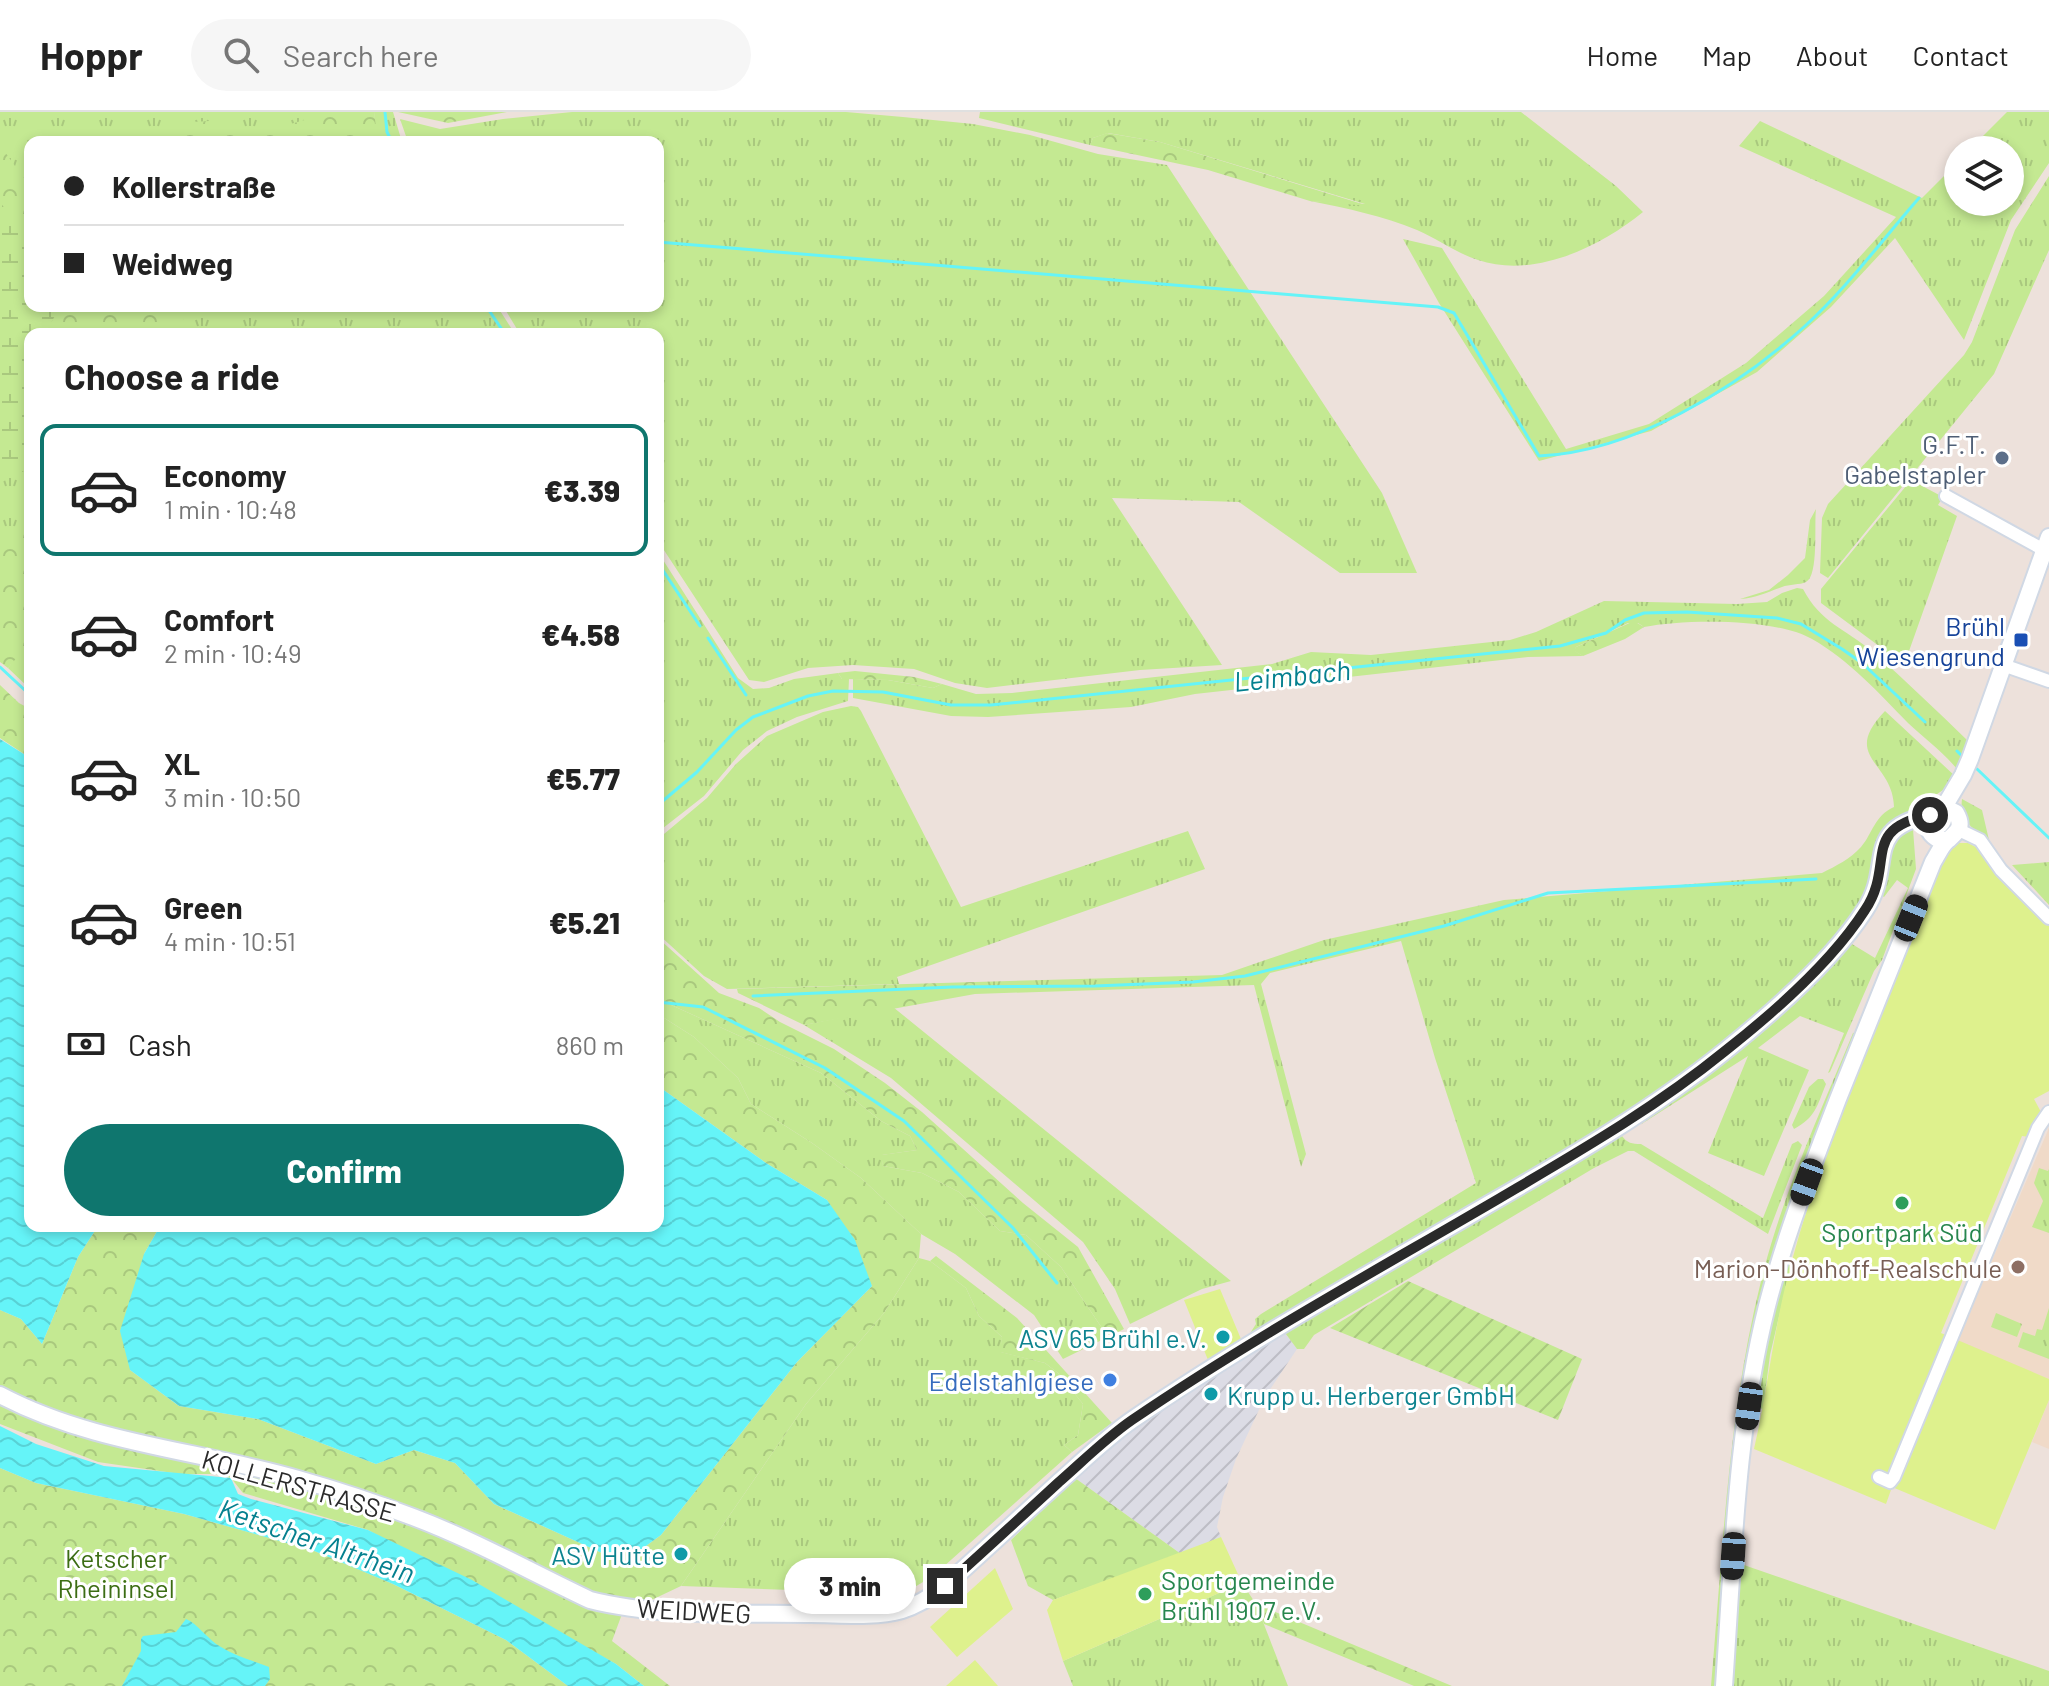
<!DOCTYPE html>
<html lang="en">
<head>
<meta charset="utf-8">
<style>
  :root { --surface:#fff; --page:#f6f6f6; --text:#222; --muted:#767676; --line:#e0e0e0; --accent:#0f766e }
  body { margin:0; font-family:Barlow,sans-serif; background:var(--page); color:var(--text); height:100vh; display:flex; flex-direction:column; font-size:30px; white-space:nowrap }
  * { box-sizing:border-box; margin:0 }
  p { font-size:26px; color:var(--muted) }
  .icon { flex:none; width:44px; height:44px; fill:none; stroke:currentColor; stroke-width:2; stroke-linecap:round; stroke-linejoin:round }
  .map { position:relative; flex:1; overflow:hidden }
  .details { position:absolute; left:24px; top:216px; width:640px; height:904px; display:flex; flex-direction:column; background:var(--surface); border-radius:16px; box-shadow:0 4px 12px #0003 }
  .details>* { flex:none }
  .top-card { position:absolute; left:24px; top:24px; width:640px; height:176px; border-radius:16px; box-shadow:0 4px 12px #0003; display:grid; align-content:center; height:176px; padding:0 40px; background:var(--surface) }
  .fabs { position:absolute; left:1944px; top:24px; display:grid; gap:16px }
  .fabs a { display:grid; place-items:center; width:80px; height:80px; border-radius:50%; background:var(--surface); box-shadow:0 4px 12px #0003; font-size:40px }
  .end { position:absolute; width:36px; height:36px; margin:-18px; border:10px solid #2a2a2a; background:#fff; box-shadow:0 0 0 4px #fff }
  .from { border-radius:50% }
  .bubble { position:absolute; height:56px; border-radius:28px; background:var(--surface); box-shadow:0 4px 12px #0003; font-size:26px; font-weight:800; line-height:56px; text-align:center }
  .car { position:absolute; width:24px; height:48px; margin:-24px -12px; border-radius:10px; box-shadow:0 0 6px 2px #0007; background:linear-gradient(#222 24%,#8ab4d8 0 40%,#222 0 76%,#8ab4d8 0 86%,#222 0) }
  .top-card b { display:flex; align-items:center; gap:28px; height:76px; font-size:30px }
  .top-card b+b { border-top:2px solid var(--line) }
  .top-card i { width:20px; height:20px; background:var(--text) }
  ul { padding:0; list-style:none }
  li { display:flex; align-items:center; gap:24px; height:132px; margin:0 16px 12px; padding:0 24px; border:4px solid transparent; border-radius:16px }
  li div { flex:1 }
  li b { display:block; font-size:30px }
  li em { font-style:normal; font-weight:800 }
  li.selected { border-color:var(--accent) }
  li>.icon { width:72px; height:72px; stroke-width:1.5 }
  h2 { padding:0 40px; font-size:36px; line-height:96px }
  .pay { display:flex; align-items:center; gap:20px; height:88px; padding:0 40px; font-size:30px }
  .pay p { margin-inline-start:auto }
  .cta { display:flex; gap:16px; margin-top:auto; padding:16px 40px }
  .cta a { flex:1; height:92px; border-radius:48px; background:var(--accent); color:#fff; font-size:32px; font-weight:800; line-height:92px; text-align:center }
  header { display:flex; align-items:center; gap:48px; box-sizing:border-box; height:112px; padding:0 40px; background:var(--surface); border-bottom:2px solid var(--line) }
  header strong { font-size:38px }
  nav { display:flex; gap:44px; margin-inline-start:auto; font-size:28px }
  .search { width:560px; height:72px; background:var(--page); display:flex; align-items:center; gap:20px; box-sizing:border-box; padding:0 28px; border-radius:44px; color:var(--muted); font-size:30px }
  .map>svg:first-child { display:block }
  .industrial { fill:url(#industrial-furrows) }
  .education { fill:#f0dac8 }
  .grass { fill:url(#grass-tufts) }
  .forest { fill:url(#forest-crowns) }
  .wetland { fill:url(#wetland-marsh) }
  .garden { fill:url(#garden-furrows) }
  .pitch { fill:#def18d }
  .water { fill:url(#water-waves) }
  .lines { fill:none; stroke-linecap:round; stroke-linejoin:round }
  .stream { stroke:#65f4f8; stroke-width:3 }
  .street-casing { stroke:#d0d8e4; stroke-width:16 }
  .secondary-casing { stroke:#d0d8e4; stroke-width:20 }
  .street { stroke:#fff; stroke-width:12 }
  .secondary { stroke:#fff; stroke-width:16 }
  .route { stroke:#2a2a2a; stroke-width:10 }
  .service-dot { fill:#5c6f8a; stroke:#fff; stroke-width:3 }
  .transit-dot { fill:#1a4fb4; stroke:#fff; stroke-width:3 }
  .leisure-dot { fill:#2e9e5b; stroke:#fff; stroke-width:3 }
  .education-dot { fill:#8d6e63; stroke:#fff; stroke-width:3 }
  .culture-dot { fill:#0f9aa8; stroke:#fff; stroke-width:3 }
  .shop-dot { fill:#3f7fe0; stroke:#fff; stroke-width:3 }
  .labels { text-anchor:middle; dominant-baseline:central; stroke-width:6; stroke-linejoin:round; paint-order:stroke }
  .service-label { font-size:26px; fill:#4e5e75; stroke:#fff; text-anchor:end }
  .transit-label { font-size:26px; fill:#164399; stroke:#fff; text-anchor:end }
  .leisure-label { font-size:26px; fill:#27864d; stroke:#fff }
  .education-label { font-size:26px; fill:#785e54; stroke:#fff; text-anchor:end }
  .culture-label { font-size:26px; fill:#0d838f; stroke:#fff; text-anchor:end }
  .shop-label { font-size:26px; fill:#366cbe; stroke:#fff; text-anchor:end }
  .street-label { font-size:26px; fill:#2a2a2a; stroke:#fff }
  .park-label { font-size:26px; fill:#3c6d14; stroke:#fff }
  .water-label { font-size:28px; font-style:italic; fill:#05808f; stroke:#fff }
</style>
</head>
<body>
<header>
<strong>Hoppr</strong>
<div class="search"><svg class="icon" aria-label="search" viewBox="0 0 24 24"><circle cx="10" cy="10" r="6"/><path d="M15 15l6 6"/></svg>Search here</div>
<nav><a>Home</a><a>Map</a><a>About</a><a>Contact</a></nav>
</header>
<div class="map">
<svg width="2049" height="1574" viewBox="0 0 2049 1574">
  <defs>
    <pattern id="industrial-furrows" width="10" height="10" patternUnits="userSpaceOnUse" patternTransform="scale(2)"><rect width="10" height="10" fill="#dcdce5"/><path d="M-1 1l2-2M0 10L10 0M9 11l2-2" fill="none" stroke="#bdbdc5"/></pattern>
    <pattern id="grass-tufts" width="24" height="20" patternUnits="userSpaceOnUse" patternTransform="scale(2)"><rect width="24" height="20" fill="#c4e992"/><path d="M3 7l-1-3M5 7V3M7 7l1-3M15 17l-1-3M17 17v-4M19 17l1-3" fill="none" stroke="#a9c87e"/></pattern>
    <pattern id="forest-crowns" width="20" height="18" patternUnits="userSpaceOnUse" patternTransform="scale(2)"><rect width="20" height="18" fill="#c4e992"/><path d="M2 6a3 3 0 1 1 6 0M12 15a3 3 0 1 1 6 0" fill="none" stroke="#a9c87e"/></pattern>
    <pattern id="wetland-marsh" width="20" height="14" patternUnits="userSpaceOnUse" patternTransform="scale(2)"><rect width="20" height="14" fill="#c4e992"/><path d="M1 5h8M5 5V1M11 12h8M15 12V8" fill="none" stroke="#a9c87e"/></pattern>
    <pattern id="garden-furrows" width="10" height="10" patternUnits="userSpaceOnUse" patternTransform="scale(2)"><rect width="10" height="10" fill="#c4e992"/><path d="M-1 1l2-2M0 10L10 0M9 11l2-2" fill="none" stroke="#a9c87e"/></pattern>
    <pattern id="water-waves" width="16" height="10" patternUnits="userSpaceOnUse" patternTransform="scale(2)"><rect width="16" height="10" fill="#65f4f8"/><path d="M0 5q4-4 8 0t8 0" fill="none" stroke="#58d1d5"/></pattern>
  </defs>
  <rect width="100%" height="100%" fill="#ede1db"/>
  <path class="industrial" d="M1283,1218L1297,1237L1265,1285L1236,1347L1223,1385L1217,1415L1221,1425L1181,1442L1075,1366L1114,1331L1163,1295Z"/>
  <path class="education" d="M2049,1016V1267L1957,1230Z
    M2049,1288V1337L2032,1330Z"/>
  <path class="grass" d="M0,0H369L375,14L374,0H393L402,30H30V194H497L515,222H30V577L8,556L11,552L0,544Z
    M572,0H846L903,5L973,12L1030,23L1098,42L1167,53L1382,381L1417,461H1340L1239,390L1112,386L1222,553L1140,558L987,576L955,571L914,557L853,553L808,556L764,570L749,568L658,429V222H520L503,194H658V30H408L400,7L440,17L503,7Z
    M980,0H1521L1616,74L1643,100C1600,135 1534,167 1478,148C1456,141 1438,127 1417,118C1383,104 1346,96 1310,89L1365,92L1160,30L1108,21L1093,26L1090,33L979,6Z
    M2007,0H2049V51L2011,108L1964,228L1895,126L1831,195L1757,260L1651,319L1539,349L1439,191L1403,127L1442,136L1566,337L1649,312L1746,251L1824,184L1896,105L1739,34L1760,9L1922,86L1958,50V90H2010V38H1969Z
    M2049,64V138L1994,262L1828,466L1820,461L1822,406L1828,392L1964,243L1972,230L2015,118Z
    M1911,368L1943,385L1938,393L1957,404L1903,556L1883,537L1821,491V477Z
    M1816,397C1814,411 1819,464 1806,470C1800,473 1789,472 1782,475C1767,480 1757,486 1740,487L1769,478L1788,463L1805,446L1810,408Z
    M658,440L738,566L753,577L769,576L794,567L838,561L842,567H849L848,589L797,605L767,619L743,638L704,684L658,720Z
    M1797,476L1803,477C1821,511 1844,516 1872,539C1905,568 1937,599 1968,629L1957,657C1943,640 1924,626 1908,611C1879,581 1849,548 1812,527C1775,506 1685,507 1644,515L1638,511H1628L1576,535L1575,539L1583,544L1528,545L1195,582L1131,595L988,605L951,604L853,586V567L888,568L933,576L942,572L976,582L1012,581L1272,552L1311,540L1371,543L1510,528L1536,520L1604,489L1737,492L1767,490L1782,481Z
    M851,594L858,595L861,599L961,795L1188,719L1205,757L897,865L899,872L727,877L704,864L658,822V727L707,686L736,652L767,624L823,600Z
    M1885,599L1955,664L1946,676L1912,699L1911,703L1892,710L1882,721L1870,777L1843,818L1786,880L1642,996L1247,1226L1256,1212L1255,1207L1261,1202L1476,1071L1435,946L1401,829L1270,861L1261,872L1306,1042L1301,1055L1254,873L975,882V870L1222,863L1324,828L1504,788L1822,761C1836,754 1850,747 1861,735C1873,721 1874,704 1894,695C1893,649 1840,646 1885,599Z
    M1962,687L1982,698L1989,728C1973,716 1959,710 1962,687Z
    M1913,717L1916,757L1882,848L1874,859L1830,960L1828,961L1844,921L1800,904L1758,936L1809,958L1764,1064L1708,1041L1748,944L1640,1013L1728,947L1847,829L1875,846L1908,776L1897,768L1884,785L1880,782C1884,759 1884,720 1913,717Z
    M2049,750V793L2012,753Z
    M658,887L821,961L881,1009L910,1024L917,1038L882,1043L883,1054L922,1061L959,1080L1000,1119L1026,1123L1061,1155L1108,1225L1063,1247L1034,1203L955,1142L921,1122L861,1066L812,1031L751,992L738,966L694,925L658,902Z
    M893,895L1231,1169L1202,1177L1130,1212L1115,1177L1083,1130L891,966L804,913Z
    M1857,920L1770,1161L1719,1574H1711C1723,1437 1728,1299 1762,1165C1783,1081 1820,1001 1853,921Z
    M1818,967H1823L1826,972C1817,994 1816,1005 1794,1017L1792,1013L1809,975Z
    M1622,1024C1627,1031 1632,1032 1641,1032L1763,1106L1792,1032L1798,1029L1802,1033L1768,1122L1634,1039H1628L1594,1056L1314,1223L1304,1237H1297L1283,1218Z
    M2039,1056L2048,1059L2049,1057V1121L2032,1115L2043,1089L2034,1071Z
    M919,1146L930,1149L966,1176L979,1204L1002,1225L1001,1240L1045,1251L1058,1261L1083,1292L1078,1323L1064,1333L1072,1340L933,1464L903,1482L681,1474L806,1292L884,1201Z
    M1786,1147L1792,1149L1770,1243L1763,1297L1755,1295L1760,1257Z
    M2049,1196V1247L2018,1235L2023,1220L2035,1224L2037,1217L2042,1218Z
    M1996,1201L2022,1212L2017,1225L1991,1215Z
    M1741,1452L2049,1559V1574H1732Z
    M1242,1471L1256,1492L1288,1574H1073L1063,1549Z"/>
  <path class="forest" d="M333,0H374L378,30H188L177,11L209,9L228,23L262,20Z
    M398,0H507L448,11Z
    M1107,21L1160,30L1369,94L1310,89L1208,58L1090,33L1093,26Z
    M0,33L30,75V131L0,90Z
    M61,194H187L179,222H44Z
    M0,411L8,430L30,415V530L8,556L0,550Z
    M1634,509L1644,515L1625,527L1583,544L1574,539L1576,535Z
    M855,559L914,565L942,572L933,576L888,568L842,567L838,561Z
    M0,573L19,591L30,597V646L0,626Z
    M658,826L719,881L759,896L780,910L834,937L885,971L922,1000L1023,1091L1078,1135L1124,1217L1108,1225L1061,1155L1026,1123L1000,1119L959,1080L922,1061L883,1054L881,1043L917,1038L910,1024L881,1009L821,961L658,887Z
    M975,870V882L804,913L738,881L737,877Z
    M658,902L694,925L738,966L751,992L812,1031L861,1066L921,1122L919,1146L884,1201L806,1292L681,1474L622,1502L612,1529L670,1574H644L616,1552L368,1418L243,1381L231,1366L216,1362H180L98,1350L0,1312V1198L21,1207L42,1232L78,1145L98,1114H160L144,1142L130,1258L179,1294L258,1307L376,1352L414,1338L455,1351L494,1392L602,1441L639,1439L661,1423L797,1250L872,1174L827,1088L766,1051L658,974Z
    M936,1144L1017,1206L1112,1311L1072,1340L1064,1333L1078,1323L1083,1292L1058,1261L1045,1251L1000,1240L1002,1225L979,1204L966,1176L930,1149Z
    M0,1356L36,1371L184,1402L312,1438L393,1472L506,1528L568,1574H0Z
    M1075,1366L1181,1442L1053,1488L1028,1474L1011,1428Z
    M1256,1492L1452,1574H1414L1264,1512Z"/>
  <path class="wetland" d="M0,90L30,131V194H61L44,222H30V356L0,371Z"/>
  <path class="garden" d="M1408,1169L1582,1247L1558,1308L1330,1216Z"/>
  <path class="pitch" d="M1956,731H1968L1982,738L2006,770L2049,813V979L2034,987L2041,1000L2029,1025L2022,1024L1941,1221L2049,1267V1288L1995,1418L1892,1375L1886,1392L1754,1337C1768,1276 1774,1213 1791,1152C1830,1009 1889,873 1947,736Z
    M1220,1177L1241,1227L1208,1248L1184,1188Z
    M1221,1425L1242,1471L1063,1549L1047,1498L1053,1488Z
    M995,1456L1013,1497L957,1545L930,1515Z
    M975,1548L998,1574H946Z"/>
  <path class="water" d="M0,627L30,646V1114H98L78,1145L42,1232L21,1207L0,1198Z
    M658,974L766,1051L827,1088L855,1128L872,1174L797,1250L661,1423L639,1439L602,1441L494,1392L455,1351L414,1338L376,1352L258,1307L179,1294L130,1258L120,1219L144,1142L160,1114H658Z
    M0,1314L36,1332L104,1354L231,1366L238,1382L251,1387L368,1418L472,1468L616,1552L644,1574H568L506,1528L393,1472L312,1438L184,1402L36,1371L0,1356Z
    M186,1507C197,1511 208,1528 221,1535C235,1544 254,1549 269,1555L270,1567L265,1574H122L141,1539V1527L143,1524L176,1520Z"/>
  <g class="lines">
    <path class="stream" d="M385,0L387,20L392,30
      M658,130L1438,195L1454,201L1539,344C1633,340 1737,276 1805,214C1845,178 1883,127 1919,86
      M486,194L505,222
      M658,451L700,514
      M708,526L746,583
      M0,555L30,583
      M1957,639L1962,644
      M1977,657L2049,726
      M658,693L697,660L736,618L753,605L808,584L833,579L883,580L951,593H991L1560,534L1606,521L1625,508L1644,501L1687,500L1777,506L1801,512L1842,537L1862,551L1925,610
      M753,884L952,875L1095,874L1193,870L1245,864L1444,814L1548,781L1816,767
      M658,890L703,895L825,956L904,1009L1013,1116L1057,1171"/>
    <defs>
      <path id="street" d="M1946,384L2044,438
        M2003,553L2049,569
        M1959,718L1980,728L2001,758L2049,806
        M1879,1365L1890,1370L1894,1365L2038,1016L2049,1000"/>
      <path id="secondary" d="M1944,695L1963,663L1970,647L2049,425
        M0,1283C93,1332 198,1338 298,1367C337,1378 376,1391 413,1405C474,1428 531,1460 590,1488C655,1505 742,1501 810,1502C840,1502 873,1506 902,1498C919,1493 932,1484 945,1474C983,1439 1021,1405 1059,1370C1083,1349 1106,1326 1132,1308C1247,1230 1369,1162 1489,1092C1571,1045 1652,998 1725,939C1771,902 1833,848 1865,798C1895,753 1861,717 1930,703
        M1724,1574C1733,1448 1736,1317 1767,1194C1785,1124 1812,1055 1838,987C1869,908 1901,829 1933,750C1937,744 1942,732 1948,728C1958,719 1964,715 1956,701L1944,695L1934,699L1927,712C1929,722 1936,729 1946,728"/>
    </defs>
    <use href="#street" class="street-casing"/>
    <use href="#secondary" class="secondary-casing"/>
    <use href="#street" class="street"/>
    <use href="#secondary" class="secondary"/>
  </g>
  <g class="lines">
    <path class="route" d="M945,1474C983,1440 1021,1405 1059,1370C1083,1349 1106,1326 1132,1308C1251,1227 1377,1158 1500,1086C1578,1040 1655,996 1725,939C1772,902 1833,848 1865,798C1896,752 1859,717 1930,703"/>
  </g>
  <circle class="service-dot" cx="2002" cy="346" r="8"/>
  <rect class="transit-dot" x="2013" y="520" width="16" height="16" rx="4"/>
  <g class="leisure-dot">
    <circle cx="1902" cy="1091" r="8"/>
    <circle cx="1145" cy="1482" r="8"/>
  </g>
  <circle class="education-dot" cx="2018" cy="1155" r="8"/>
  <g class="culture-dot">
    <circle cx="1223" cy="1225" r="8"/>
    <circle cx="1211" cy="1282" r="8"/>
    <circle cx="681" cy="1442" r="8"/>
  </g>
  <circle class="shop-dot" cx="1110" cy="1268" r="8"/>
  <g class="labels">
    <g class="service-label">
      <text x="1986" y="331">G.F.T.<tspan x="1986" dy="30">Gabelstapler</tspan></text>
    </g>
    <g class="transit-label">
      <text x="2005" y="513">Brühl<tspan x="2005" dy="30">Wiesengrund</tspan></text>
    </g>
    <g class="leisure-label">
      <text x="1902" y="1119">Sportpark Süd</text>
      <text x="1161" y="1467" text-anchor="start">Sportgemeinde<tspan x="1161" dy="30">Brühl 1907 e.V.</tspan></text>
    </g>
    <g class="education-label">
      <text x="2002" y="1155">Marion-Dönhoff-Realschule</text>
    </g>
    <g class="culture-label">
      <text x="1207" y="1225">ASV 65 Brühl e.V.</text>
      <text x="1227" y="1282" text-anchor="start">Krupp u. Herberger GmbH</text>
      <text x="665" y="1442">ASV Hütte</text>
    </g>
    <g class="shop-label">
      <text x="1094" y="1268">Edelstahlgiese</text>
    </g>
    <g class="street-label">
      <text transform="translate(299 1373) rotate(16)">KOLLERSTRASSE</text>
      <text transform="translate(694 1498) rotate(3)">WEIDWEG</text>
    </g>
    <g class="park-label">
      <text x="116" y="1445">Ketscher<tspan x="116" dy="30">Rheininsel</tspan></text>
    </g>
    <g class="water-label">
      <text transform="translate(1292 563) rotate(-6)">Leimbach</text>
      <text transform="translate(317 1428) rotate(19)">Ketscher Altrhein</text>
    </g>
  </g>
</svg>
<div class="fabs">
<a><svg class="icon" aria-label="layers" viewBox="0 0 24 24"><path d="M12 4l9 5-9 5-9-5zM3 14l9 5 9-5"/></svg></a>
</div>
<i class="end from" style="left:1930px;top:703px"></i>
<i class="end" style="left:945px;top:1474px"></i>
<div class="bubble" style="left:784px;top:1446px;width:132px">3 min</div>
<i class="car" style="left:1911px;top:806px;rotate:22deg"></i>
<i class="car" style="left:1807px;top:1070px;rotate:200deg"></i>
<i class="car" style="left:1749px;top:1294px;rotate:188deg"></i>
<i class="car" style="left:1733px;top:1444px;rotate:184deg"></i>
<div class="top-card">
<b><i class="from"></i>Kollerstraße</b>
<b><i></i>Weidweg</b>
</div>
<section class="details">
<h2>Choose a ride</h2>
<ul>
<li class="selected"><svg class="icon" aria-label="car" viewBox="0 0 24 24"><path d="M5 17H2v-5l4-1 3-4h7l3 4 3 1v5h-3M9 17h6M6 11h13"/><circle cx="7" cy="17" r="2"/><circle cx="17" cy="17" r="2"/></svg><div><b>Economy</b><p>1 min · 10:48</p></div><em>€3.39</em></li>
<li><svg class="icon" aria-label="car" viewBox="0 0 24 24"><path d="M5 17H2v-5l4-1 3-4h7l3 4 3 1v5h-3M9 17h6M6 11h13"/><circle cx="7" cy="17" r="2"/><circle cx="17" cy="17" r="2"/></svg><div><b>Comfort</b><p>2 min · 10:49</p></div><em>€4.58</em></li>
<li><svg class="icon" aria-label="car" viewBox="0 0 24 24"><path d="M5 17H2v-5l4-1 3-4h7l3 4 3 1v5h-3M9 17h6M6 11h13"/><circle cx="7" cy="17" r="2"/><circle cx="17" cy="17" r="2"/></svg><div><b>XL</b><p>3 min · 10:50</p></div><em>€5.77</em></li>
<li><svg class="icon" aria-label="car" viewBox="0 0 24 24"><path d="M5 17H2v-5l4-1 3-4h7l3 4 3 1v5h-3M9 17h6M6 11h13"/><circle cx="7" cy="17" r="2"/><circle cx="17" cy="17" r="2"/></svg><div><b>Green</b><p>4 min · 10:51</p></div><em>€5.21</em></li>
</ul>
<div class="pay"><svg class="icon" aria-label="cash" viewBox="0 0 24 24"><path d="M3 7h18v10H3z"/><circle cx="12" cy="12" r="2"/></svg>Cash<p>860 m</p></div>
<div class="cta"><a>Confirm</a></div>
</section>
</div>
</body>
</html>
